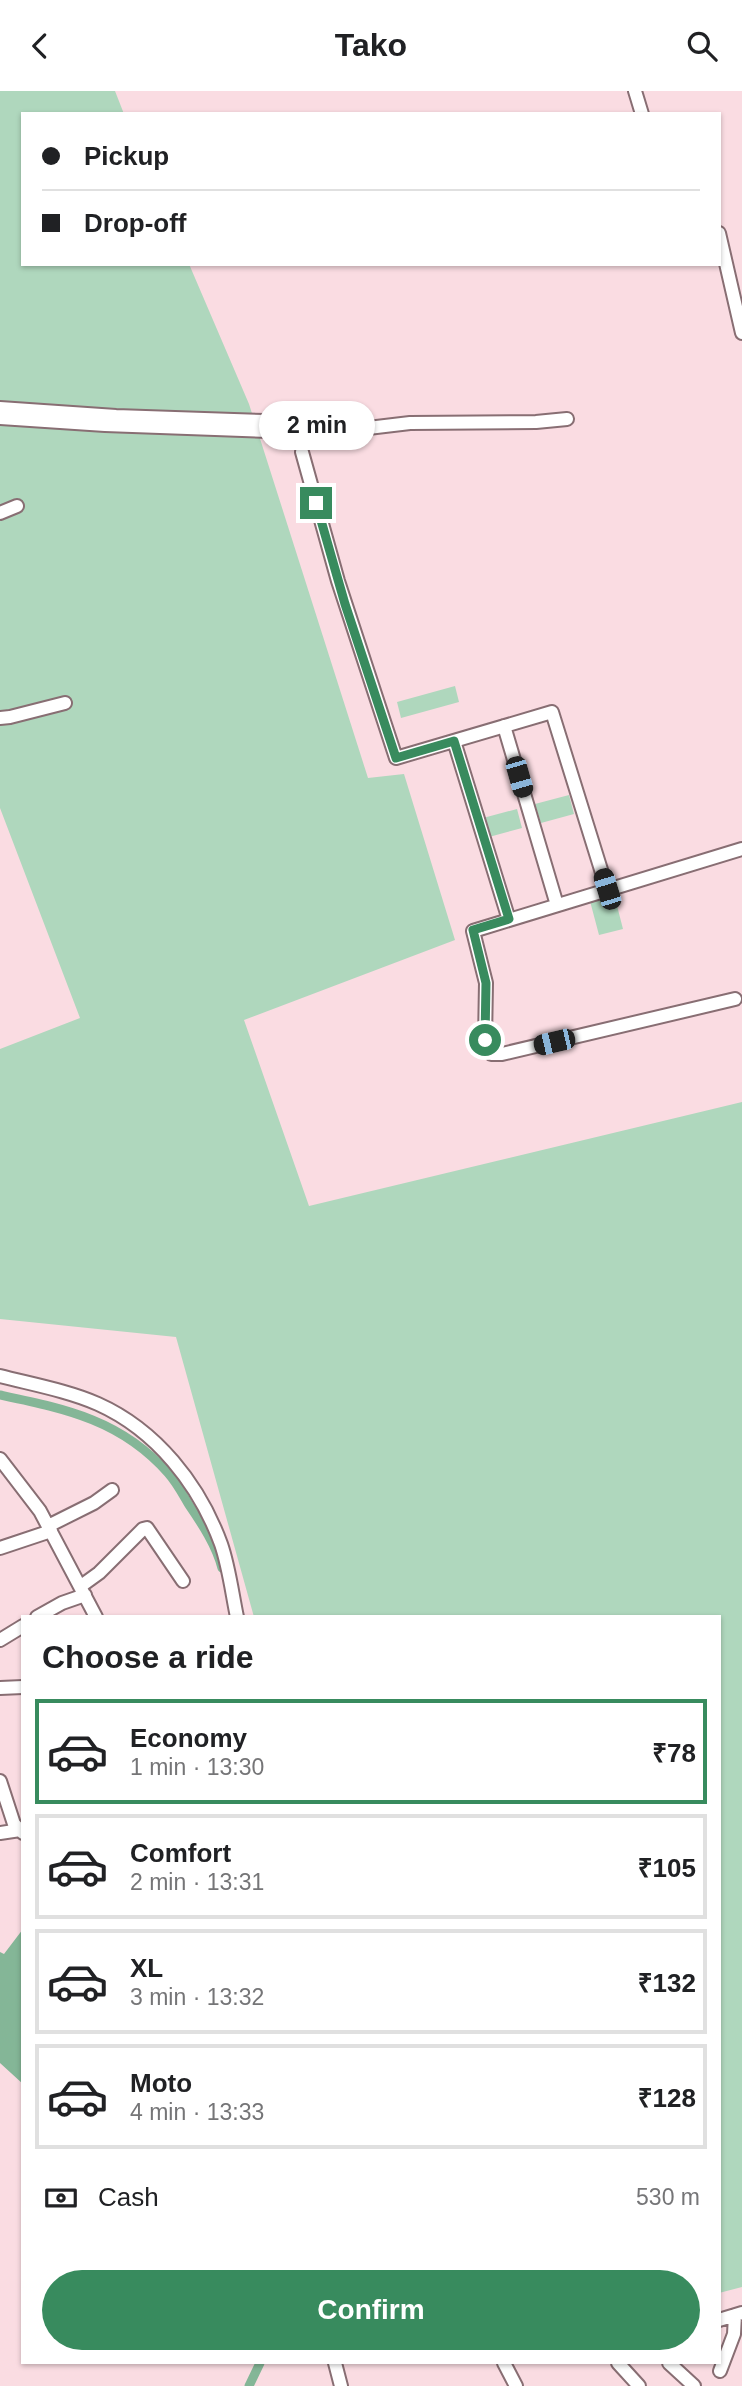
<!DOCTYPE html>
<html lang="en">
<head>
<meta charset="utf-8">
<style>
  :root { --surface:#fff; --page:#f2f2f2; --text:#202124; --muted:#757577; --line:#e0e0e0; --accent:#388b5e }
  body { margin:0; font-family:Arial,sans-serif; background:var(--page); color:var(--text); height:100vh; display:flex; flex-direction:column; font-size:26px; white-space:nowrap }
  * { box-sizing:border-box; margin:0 }
  p { font-size:23px; color:var(--muted) }
  .icon { flex:none; width:38px; height:38px; fill:none; stroke:currentColor; stroke-width:2; stroke-linecap:round; stroke-linejoin:round }
  .map { position:relative; flex:1; overflow:hidden }
  .details { position:absolute; left:21px; top:1524px; width:700px; height:749px; display:flex; flex-direction:column; background:var(--surface); border-radius:0px; box-shadow:0 2px 5px #0004 }
  .details>* { flex:none }
  .hud { position:absolute; left:21px; top:21px; width:700px; height:154px; border-radius:0px; box-shadow:0 2px 5px #0004; display:grid; align-content:center; height:154px; padding:0 21px; background:var(--surface) }
  .end { position:absolute; width:32px; height:32px; margin:-16px; border:9px solid #388b5e; background:#fff; box-shadow:0 0 0 4px #fff }
  .from { border-radius:50% }
  .bubble { position:absolute; height:49px; border-radius:24px; background:var(--surface); box-shadow:0 2px 5px #0004; font-size:23px; font-weight:800; line-height:49px; text-align:center }
  .car { position:absolute; width:21px; height:42px; margin:-21px -10px; border-radius:9px; box-shadow:0 0 5px 2px #0007; background:linear-gradient(#222 24%,#8ab4d8 0 40%,#222 0 76%,#8ab4d8 0 86%,#222 0) }
  .hud b { display:flex; align-items:center; gap:24px; height:66px; font-size:26px }
  .hud b+b { border-top:2px solid var(--line) }
  .hud i { width:18px; height:18px; background:var(--text) }
  ul { padding:0; list-style:none }
  li { display:flex; align-items:center; gap:21px; height:105px; margin:0 14px 10px; padding:0 7px; border:4px solid var(--line); border-radius:0px }
  li div { flex:1 }
  li b { display:block; font-size:26px }
  li em { font-style:normal; font-weight:800 }
  li.current { border-color:var(--accent) }
  li>.icon { width:63px; height:63px; stroke-width:1.5 }
  h2 { padding:0 21px; font-size:32px; line-height:84px }
  .pay { display:flex; align-items:center; gap:18px; height:77px; padding:0 21px; font-size:26px }
  .pay p { margin-inline-start:auto }
  .button { display:flex; gap:14px; margin-top:auto; padding:14px 21px }
  .button a { flex:1; height:80px; border-radius:42px; background:var(--accent); color:#fff; font-size:28px; font-weight:800; line-height:80px; text-align:center }
  header { display:flex; justify-content:space-between; align-items:center; height:91px; padding:0 21px; background:var(--surface); font-size:32px; font-weight:800 }
  .map>svg:first-child { display:block }
  .green { fill:#afd7bd }
  .water { fill:#84b697 }
  .lines { fill:none; stroke-linecap:round; stroke-linejoin:round }
  .canal { stroke:#84b697; stroke-width:9 }
  .minor-casing { stroke:#886e73; stroke-width:16 }
  .minor { stroke:#fff; stroke-width:12 }
  .route { stroke:#388b5e; stroke-width:9 }
</style>
</head>
<body>
<header><svg class="icon" aria-label="back" viewBox="0 0 24 24"><path d="M15 5l-7 7 7 7"/></svg>Tako<svg class="icon" aria-label="search" viewBox="0 0 24 24"><circle cx="10" cy="10" r="6"/><path d="M15 15l6 6"/></svg></header>
<div class="map">
<svg width="742" height="2295" viewBox="0 0 742 2295">
  <rect width="100%" height="100%" fill="#fadce2"/>
  <path class="green" d="M0,0H115L124,23H23V173H189L249,313L368,687L404,683L455,849L244,929L309,1115L742,1011V2196L719,2202V1526H254L176,1246L0,1228V958L80,927L0,717Z
    M455,595L459,611L401,627L397,611Z
    M569,704L574,723L541,732L535,713Z
    M517,718L522,737L489,746L483,727Z
    M614,803L623,838L599,844L590,810Z"/>
  <path class="water" d="M23,1838V1993L0,1972V1861L4,1863Z"/>
  <g class="lines">
    <path class="canal" d="M0,1304C66,1318 121,1329 168,1382C177,1392 183,1404 189,1414C202,1433 216,1454 222,1477
      M249,2295L260,2272"/>
    <defs>
      <path id="minor" d="M635,0L642,23
        M719,142L742,242
        M0,317L116,325L265,330L282,337
        M0,327L105,334L268,340L301,345L410,332L536,331L567,328
        M302,361L338,490L396,667L552,621L607,798
        M0,422L17,415
        M0,627L10,626L65,612
        M504,635L557,814
        M454,650L509,829
        M735,908L502,963H491L486,957L485,949L486,892L473,840L742,758
        M0,1285C31,1293 69,1300 98,1313C156,1339 199,1393 221,1453C229,1476 232,1502 237,1526
        M0,1368L40,1420L96,1526
        M48,1435L94,1412L112,1399
        M0,1457L51,1440
        M81,1495L99,1482L143,1438L147,1437L183,1490
        M37,1526L62,1512L85,1504
        M0,1549L23,1535
        M0,1597L23,1596
        M0,1690L14,1733L23,1742
        M0,1742L20,1739
        M719,2229L742,2222
        M335,2272L341,2295
        M504,2272L516,2295
        M618,2272L639,2295
        M669,2272L694,2295
        M720,2280L734,2243L735,2224"/>
    </defs>
    <use href="#minor" class="minor-casing"/>
    <use href="#minor" class="minor"/>
  </g>
  <g class="lines">
    <path class="route" d="M316,412L345,513L396,667L454,650L509,828L473,839L486,892L485,949"/>
  </g>
</svg>
<i class="end from" style="left:485px;top:949px"></i>
<i class="end" style="left:316px;top:412px"></i>
<div class="bubble" style="left:259px;top:310px;width:116px">2 min</div>
<i class="car" style="left:519px;top:686px;rotate:164deg"></i>
<i class="car" style="left:607px;top:798px;rotate:343deg"></i>
<i class="car" style="left:554px;top:951px;rotate:257deg"></i>
<div class="hud">
<b><i class="from"></i>Pickup</b>
<b><i></i>Drop-off</b>
</div>
<section class="details">
<h2>Choose a ride</h2>
<ul>
<li class="current"><svg class="icon" aria-label="car" viewBox="0 0 24 24"><path d="M5 17H2v-5l4-1 3-4h7l3 4 3 1v5h-3M9 17h6M6 11h13"/><circle cx="7" cy="17" r="2"/><circle cx="17" cy="17" r="2"/></svg><div><b>Economy</b><p>1 min · 13:30</p></div><em>₹78</em></li>
<li><svg class="icon" aria-label="car" viewBox="0 0 24 24"><path d="M5 17H2v-5l4-1 3-4h7l3 4 3 1v5h-3M9 17h6M6 11h13"/><circle cx="7" cy="17" r="2"/><circle cx="17" cy="17" r="2"/></svg><div><b>Comfort</b><p>2 min · 13:31</p></div><em>₹105</em></li>
<li><svg class="icon" aria-label="car" viewBox="0 0 24 24"><path d="M5 17H2v-5l4-1 3-4h7l3 4 3 1v5h-3M9 17h6M6 11h13"/><circle cx="7" cy="17" r="2"/><circle cx="17" cy="17" r="2"/></svg><div><b>XL</b><p>3 min · 13:32</p></div><em>₹132</em></li>
<li><svg class="icon" aria-label="car" viewBox="0 0 24 24"><path d="M5 17H2v-5l4-1 3-4h7l3 4 3 1v5h-3M9 17h6M6 11h13"/><circle cx="7" cy="17" r="2"/><circle cx="17" cy="17" r="2"/></svg><div><b>Moto</b><p>4 min · 13:33</p></div><em>₹128</em></li>
</ul>
<div class="pay"><svg class="icon" aria-label="cash" viewBox="0 0 24 24"><path d="M3 7h18v10H3z"/><circle cx="12" cy="12" r="2"/></svg>Cash<p>530 m</p></div>
<div class="button"><a>Confirm</a></div>
</section>
</div>
</body>
</html>
